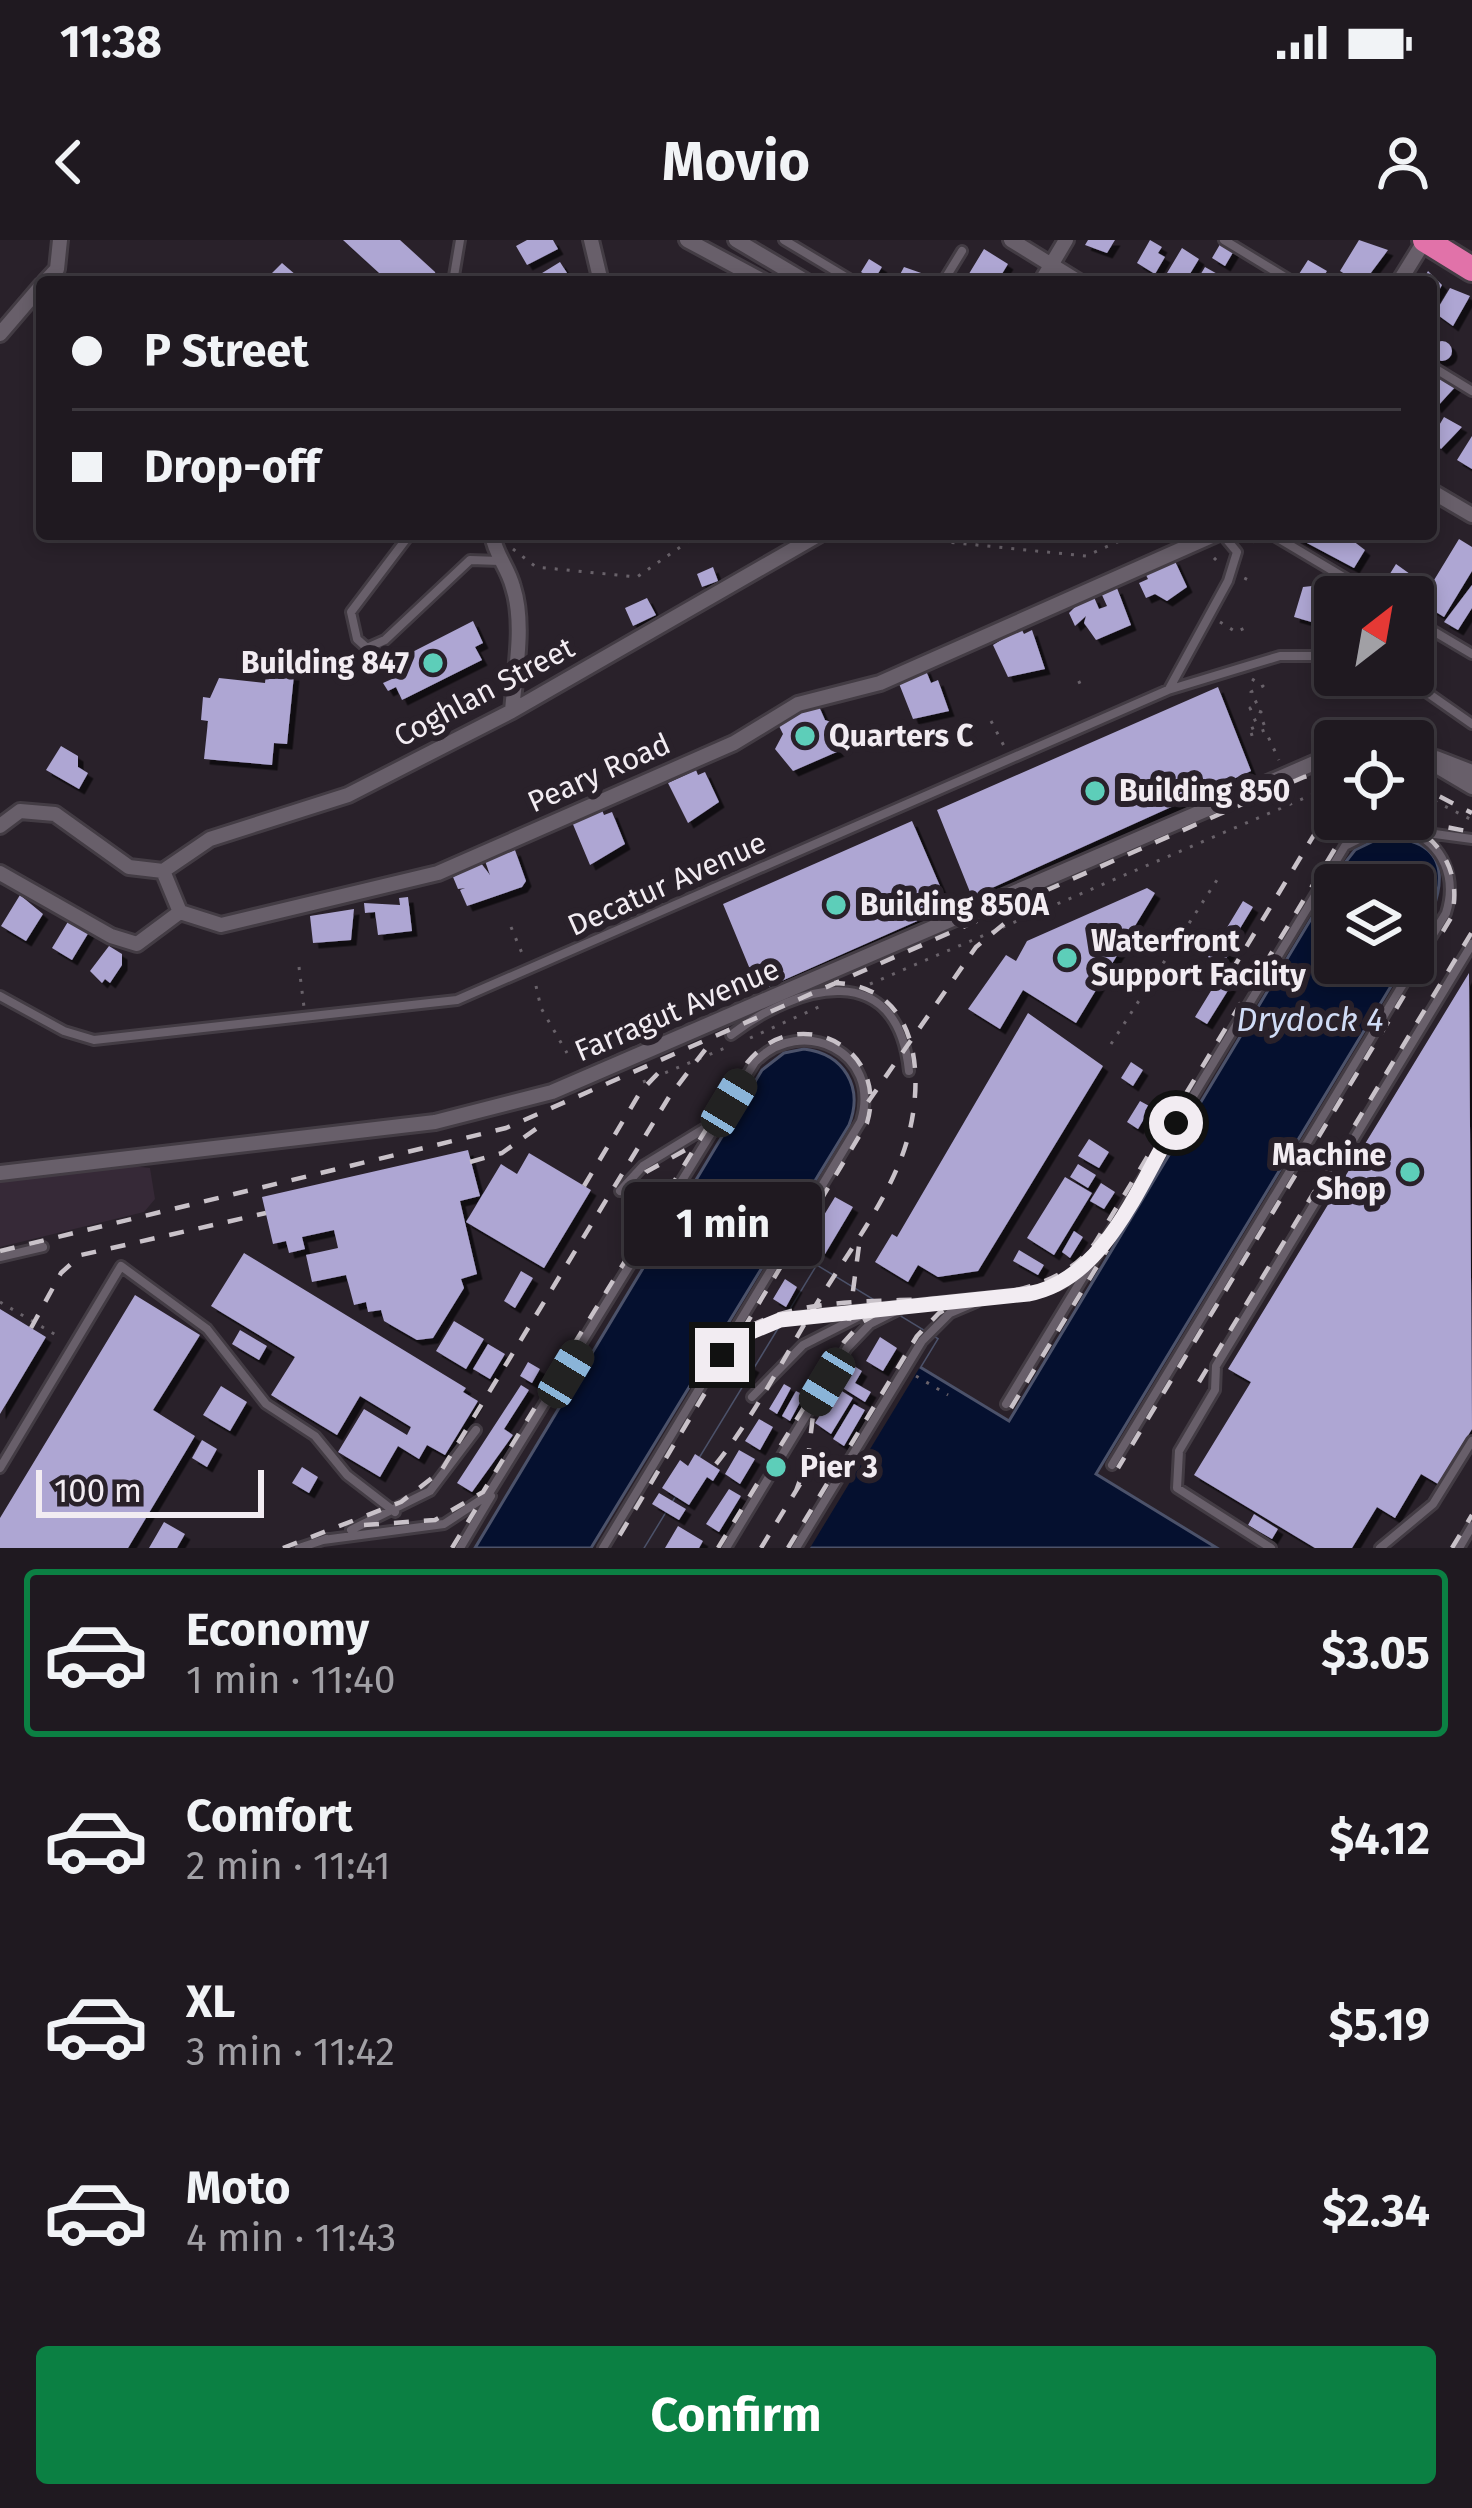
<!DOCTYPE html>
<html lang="en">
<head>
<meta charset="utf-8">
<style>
  :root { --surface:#1f1920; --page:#2c262d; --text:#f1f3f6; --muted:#a1a0a5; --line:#3c383e; --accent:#0b8043 }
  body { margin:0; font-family:"Fira Sans",sans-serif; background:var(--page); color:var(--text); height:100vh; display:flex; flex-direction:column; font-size:45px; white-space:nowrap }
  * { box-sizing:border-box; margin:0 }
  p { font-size:39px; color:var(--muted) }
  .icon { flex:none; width:66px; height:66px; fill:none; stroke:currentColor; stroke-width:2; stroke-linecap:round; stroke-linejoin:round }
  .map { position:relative; height:1308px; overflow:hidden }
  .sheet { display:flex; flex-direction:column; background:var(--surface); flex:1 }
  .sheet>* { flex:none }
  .top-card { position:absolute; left:36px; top:36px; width:1401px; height:264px; border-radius:12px; box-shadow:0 6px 18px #0003,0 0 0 3px var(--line); display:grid; align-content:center; height:264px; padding:0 36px; background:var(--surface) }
  .needle { width:78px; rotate:31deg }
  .fabs { position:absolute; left:1314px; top:336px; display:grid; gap:24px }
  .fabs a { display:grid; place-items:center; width:120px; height:120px; border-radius:12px; background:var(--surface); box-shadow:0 6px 18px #0003,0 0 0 3px var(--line); font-size:60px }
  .scale { position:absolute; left:36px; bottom:30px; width:228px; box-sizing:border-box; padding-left:12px; border:6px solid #f2ecf2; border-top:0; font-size:33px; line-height:42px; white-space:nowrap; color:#f2ecf2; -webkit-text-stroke:9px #29212a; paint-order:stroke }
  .end { position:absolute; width:54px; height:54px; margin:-27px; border:15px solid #f2ecf2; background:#111; box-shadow:0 0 0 6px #111 }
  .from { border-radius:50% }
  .bubble { position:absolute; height:84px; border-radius:12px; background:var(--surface); box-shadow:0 6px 18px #0003,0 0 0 3px var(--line); font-size:39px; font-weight:700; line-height:84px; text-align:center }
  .car { position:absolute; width:36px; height:72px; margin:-36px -18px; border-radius:15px; box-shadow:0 0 9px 3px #0007; background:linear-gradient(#222 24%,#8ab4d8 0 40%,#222 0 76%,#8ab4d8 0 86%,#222 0) }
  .top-card b { display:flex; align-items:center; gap:42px; height:114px; font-size:45px }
  .top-card b+b { border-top:3px solid var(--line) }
  .top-card i { width:30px; height:30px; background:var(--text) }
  ul { padding:21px 0 0; list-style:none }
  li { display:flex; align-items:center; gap:36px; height:168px; margin:0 24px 18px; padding:0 12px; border:6px solid transparent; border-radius:12px }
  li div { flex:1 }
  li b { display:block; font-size:45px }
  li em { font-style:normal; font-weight:700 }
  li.selected { border-color:var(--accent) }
  li>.icon { width:108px; height:108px; stroke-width:1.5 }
  .primary-button { display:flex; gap:24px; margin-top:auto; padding:24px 36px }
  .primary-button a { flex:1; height:138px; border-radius:12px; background:var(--accent); color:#fff; font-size:48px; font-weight:700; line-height:138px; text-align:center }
  .status { display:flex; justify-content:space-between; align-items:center; height:84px; padding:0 60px; background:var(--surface); direction:ltr }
  .status svg { height:33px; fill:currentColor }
  header { display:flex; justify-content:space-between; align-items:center; height:156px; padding:0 36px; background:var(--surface); font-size:54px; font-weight:700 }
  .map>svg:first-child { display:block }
  .built { fill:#362937 }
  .water { fill:#05102f; stroke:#4c526a; stroke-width:3 }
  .pier { fill:#29212a }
  .building { fill:#aea6d3; filter:url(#shadow) }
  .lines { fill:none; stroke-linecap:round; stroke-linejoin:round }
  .lane-casing { stroke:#433c44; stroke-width:14 }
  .street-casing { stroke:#433c44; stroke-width:20 }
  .highway-casing { stroke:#433c44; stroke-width:30 }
  .path { stroke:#69626a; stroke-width:3; stroke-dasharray:3 9; stroke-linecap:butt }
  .lane { stroke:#685f6a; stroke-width:8 }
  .street { stroke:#685f6a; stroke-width:14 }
  .highway { stroke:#e172a9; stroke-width:24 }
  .rail { stroke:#c9c2c9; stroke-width:4.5; stroke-dasharray:15 15; stroke-linecap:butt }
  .route { stroke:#f2ecf2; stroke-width:15 }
  .poi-dot { fill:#5dceb9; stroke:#29212a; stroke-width:4.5 }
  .labels { text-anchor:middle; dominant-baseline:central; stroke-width:12; stroke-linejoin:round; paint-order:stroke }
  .poi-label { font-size:30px; font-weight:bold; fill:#f2ecf2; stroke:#29212a; text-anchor:start }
  .street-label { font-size:30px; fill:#f2ecf2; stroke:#29212a }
  .water-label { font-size:33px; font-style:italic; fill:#d0dcf6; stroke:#29212a }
</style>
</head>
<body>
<div class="status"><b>11:38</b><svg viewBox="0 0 49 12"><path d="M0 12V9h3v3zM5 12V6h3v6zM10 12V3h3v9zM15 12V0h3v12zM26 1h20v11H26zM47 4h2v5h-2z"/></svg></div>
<header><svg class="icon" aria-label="back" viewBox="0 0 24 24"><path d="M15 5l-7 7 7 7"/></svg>Movio<svg class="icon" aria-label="person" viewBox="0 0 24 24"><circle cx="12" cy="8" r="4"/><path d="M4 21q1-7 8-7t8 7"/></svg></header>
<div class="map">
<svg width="1472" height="1308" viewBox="0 0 1472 1308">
  <defs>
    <filter id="shadow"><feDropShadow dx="5.5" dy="5.5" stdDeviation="0" flood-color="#0009"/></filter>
  </defs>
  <rect width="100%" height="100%" fill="#29212a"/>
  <path class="built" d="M133,926L150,928L155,959L144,972L0,1007V942Z"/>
  <path class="water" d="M1380,598C1465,596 1442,662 1413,709V645H1335V723H1405L1096,1234L1217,1308H645L817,1026L937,1099L920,1127L1009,1181L1344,624L1355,610Z
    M804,809C844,814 864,847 849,885L591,1308H475L762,830L784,813Z"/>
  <path class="pier" d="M817,1026L937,1099L810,1308H645Z"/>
  <path class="building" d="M343,0H400L435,32L437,42H389Z
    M527,0H553L558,9L527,25L516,6Z
    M1088,0H1115L1107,13L1085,5Z
    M1150,0L1162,7L1158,13L1165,17L1155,34L1137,23Z
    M1359,0L1388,10L1367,38L1361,34L1356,41L1340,31Z
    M1222,1L1235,9L1225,26L1212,18Z
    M1182,8L1199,19L1185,42H1170L1164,38Z
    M984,9L1008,24L997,42H964Z
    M869,19L882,27L874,40L861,32Z
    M1308,20L1327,31L1320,42L1299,34Z
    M560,22L567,33L551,42H537L534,38Z
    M282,23L297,36L291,42H280L271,34Z
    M904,27L924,34L927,42H896Z
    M1205,27L1221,36L1218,42H1196Z
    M1428,31L1442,45L1431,64V42H1422Z
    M1450,48L1470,56L1453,86L1435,73Z
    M1432 111a10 10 0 1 1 20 0a10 10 0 1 1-20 0Z
    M1442,136L1457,145L1436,168L1431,157Z
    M1444,177L1462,187L1441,209L1431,199Z
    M1472,196V229L1457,220Z
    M1290,294H1344L1365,310L1354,328Z
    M1459,299L1472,307V331L1444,377L1415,359L1423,347L1428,350Z
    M1174,319L1187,347L1167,361L1155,354L1146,358L1139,343L1148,339L1145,333Z
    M1396,324L1417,339L1406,357L1383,345Z
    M713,327L718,341L702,347L697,334Z
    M1472,345V368L1458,390L1444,382Z
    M1312,346L1326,353L1322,385L1294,377L1303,347Z
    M1117,348L1131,385L1096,400L1084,383L1086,376L1075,386L1069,373L1077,365L1094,357L1099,369L1107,366L1102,355Z
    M647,358L656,375L633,386L625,368Z
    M473,381L483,403L475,407L482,420L402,460L396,447L388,451L383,443L392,439L385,426Z
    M1021,388L1024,394L1032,390L1045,429L1008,437L993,405Z
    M925,428L931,443L938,440L949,471L913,479L898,441Z
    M266,433L294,435L287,504L274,503L272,525L204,519L208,481L201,480L203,457L210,458L219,438L265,443Z
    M1218,447L1251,531L972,657L937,570Z
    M818,464L825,480L836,484L831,494L839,511L793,531L775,509L783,494L778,484L794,471Z
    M61,506L78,516V527L88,533L79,549L46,530Z
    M696,530L698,535L705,532L719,562L688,583L668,543Z
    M602,570L604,575L612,572L625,604L590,625L572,582Z
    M912,581L949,667L759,751L723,664Z
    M515,610L526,641L522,647L467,666L460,650L465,648L458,649L453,637L481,623L490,635L485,621Z
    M1147,648L1155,653L1076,783L1023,750L1000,789L968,769L1006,715L1016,721L1027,701Z
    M20,655L43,674L26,701L1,686Z
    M408,657L412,691L378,695L375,672L365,673L364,663L400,665L399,658Z
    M1243,661L1253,667L1233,700L1223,694Z
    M354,669L351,700L313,703L310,676Z
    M69,680L89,692L72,720L52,708Z
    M1217,702L1231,710L1222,725L1208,717Z
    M109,706L122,714V725L110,743L105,739L102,743L90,731Z
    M1225,728L1237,736L1207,784L1195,777Z
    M1469,733L1472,1189L1438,1244L1421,1234L1395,1278L1377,1267L1352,1308H1315L1194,1235L1251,1142L1228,1129Z
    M1028,773L1103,826L978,1031L938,1037L918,1025L908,1042L875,1022L892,994L897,997Z
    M1131,822L1143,830L1133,846L1121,838Z
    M1140,861L1151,867L1138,889L1127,882Z
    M1089,899L1109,912L1099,928L1078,916Z
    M468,910L480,956L460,961L477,1034L461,1039L464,1048L433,1098L417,1100L384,1081L381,1070L368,1072L366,1062L354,1065L346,1035L312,1042L306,1015L338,1008L334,990L302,997L305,1009L289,1013L286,1001L273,1004L262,957Z
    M529,913L591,950L544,1028L466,982L501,924L517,934Z
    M1078,924L1096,935L1088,948L1070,937Z
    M1065,937L1092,953L1054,1015L1027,998Z
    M1101,943L1115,952L1104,969L1090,961Z
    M835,957L853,967L825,1014L807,1003Z
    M1074,991L1083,997L1070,1018L1062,1012Z
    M1019,1010L1044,1025L1038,1035L1013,1021Z
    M244,1013L466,1148L463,1152L478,1161L445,1215L427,1205L419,1219L398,1206L380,1237L338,1212L364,1169L407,1195L411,1187L360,1156L337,1195L271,1155L295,1117L211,1066Z
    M521,1031L533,1038L515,1068L504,1061Z
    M785,1039L797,1047L786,1067L773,1059Z
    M135,1055L200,1095L153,1170L195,1196L128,1308H0V1278Z
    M0,1069L46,1097L0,1174Z
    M454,1081L484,1099L466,1129L436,1111Z
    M240,1090L267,1106L259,1120L232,1104Z
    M880,1097L897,1108L883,1131L866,1121Z
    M488,1104L505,1114L490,1139L473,1129Z
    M736,1116L754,1127L747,1139L729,1128Z
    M528,1122L540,1129L532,1143L520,1136Z
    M851,1124L862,1131L855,1143L871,1152L865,1162L841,1147Z
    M784,1144L791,1148L777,1174L769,1169Z
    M521,1145L529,1150L504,1189L513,1195L472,1252L457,1243Z
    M221,1146L247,1162L230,1191L203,1175Z
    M837,1148L853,1158L831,1194L815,1183Z
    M796,1151L804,1155L790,1181L782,1176Z
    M854,1164L865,1170L844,1206L833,1199Z
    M759,1179L773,1187L760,1210L745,1201Z
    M202,1200L217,1209L207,1227L192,1218Z
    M739,1210L755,1219L740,1244L725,1234Z
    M695,1214L720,1230L713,1241L707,1237L689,1265L662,1248L680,1220L688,1226Z
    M302,1227L318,1237L309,1253L292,1243Z
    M729,1249L741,1256L719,1292L706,1284Z
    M659,1253L686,1269L679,1280L652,1264Z
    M1254,1274L1278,1289L1272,1299L1248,1285Z
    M164,1282L185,1294L177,1308H149Z
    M678,1286L703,1301L699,1308H665Z"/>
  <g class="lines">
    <defs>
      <path id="lane" d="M784,0L854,42
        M1224,0L1293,42
        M453,42L460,0
        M943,42L962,11
        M1431,126L1472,151
        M410,294L351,372L357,399L367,408L385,400L470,320L500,321
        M1271,294L1377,357
        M1413,379L1472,414
        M1402,435L1472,484
        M1169,449L1228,341L1237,312L1222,294
        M0,756L64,791L94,800L457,760L1168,450L1280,416H1335
        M731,795C798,744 897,717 909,831
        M620,951L643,926L715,882
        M0,1017L43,1007
        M731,1105L757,1088L787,1078L1038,1052L1062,1043L1089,1023
        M752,1157L803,1105L864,1074
        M1006,1164L1345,606L1383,587L1472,599
        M1112,1225L1446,673C1457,638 1444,605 1409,590
        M0,1228L121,1026L207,1089L266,1164L315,1196L347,1235L395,1272
        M351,1290L430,1251L476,1190
        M323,1300L444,1284L488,1255L755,822C802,774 882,812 861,881L603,1308
        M299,1308L326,1299
        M460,1308L491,1256
        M726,1308L847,1108L870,1084L898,1070
        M796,1308L922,1101L950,1073L976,1062
        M1271,1308L1177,1248L1179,1211L1215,1150L1216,1126L1472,704
        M1380,1308L1433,1264L1472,1201
        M1459,1308L1472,1286"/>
      <path id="street" d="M591,0L601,42
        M687,0L765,42
        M736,0L807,42
        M1011,0L1079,42
        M45,42L57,29L60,0
        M1041,42L1066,0
        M1399,42L1425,0
        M0,94L42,45
        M1431,251L1472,275
        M492,294C495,315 508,327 513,347C525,384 515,433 512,471
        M1413,512L1472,547
        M1436,518L1472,532
        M0,586L20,571L55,574L129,627L163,631L180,672
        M163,631L210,599L348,555L512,471L820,294
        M0,633L111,696L137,704L180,672L221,685L438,633L734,503L798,464L880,443L1216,294
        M0,933L435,882L552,852L1335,514"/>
      <path id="highway" d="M1425,0L1472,29"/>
    </defs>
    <use href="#lane" class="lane-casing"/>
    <use href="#street" class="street-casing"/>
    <use href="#highway" class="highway-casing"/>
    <path class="path" d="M868,294L1086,316L1135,294
      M1242,294L1258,304
      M513,309L536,327L637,337L699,294
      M1214,320L1217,317
      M1245,340L1248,334
      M1220,382L1236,392L1247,387
      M1252,439L1263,446L1251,452L1261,472L1250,468L1257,485
      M1078,443L1082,441
      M991,481L1004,506
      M1265,483L1248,490L1250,495L1265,490L1279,520
      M1413,550L1472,580
      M511,687L524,718
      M299,727L304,767
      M870,744L1335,545
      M536,746L541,768L567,813
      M750,798L823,765
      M1111,804L1217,640
      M643,842L730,806
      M0,1062L61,1098
      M916,1136L948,1155"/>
    <use href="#lane" class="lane"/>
    <use href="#street" class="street"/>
    <use href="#highway" class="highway"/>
    <path class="rail" d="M1413,543L1472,573
      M1419,582L1472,592
      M1231,732L1317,590L1335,571
      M868,862L976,707L1010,679
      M470,922L502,913L547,881
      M584,946L641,851L665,826
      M626,955L646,932L698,903
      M0,1011L506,888L1304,537L1335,529
      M849,1081L860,998
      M31,1088L61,1033L81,1015L266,973
      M706,1126C786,1006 1016,1111 1095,1003L1336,607C1389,547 1472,605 1451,678L1118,1228
      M1199,1142L1472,692
      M1011,1168L1107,1010
      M716,1224C756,1174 785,1115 819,1060C847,1014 883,967 902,916C926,852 926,745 834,743
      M796,1251L808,1218L815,1158
      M364,1285L435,1280L483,1252L747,823C795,761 890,806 867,883L612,1308
      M283,1308L401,1262L441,1231L669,857L708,806
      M452,1308L480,1262
      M718,1308L844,1102L862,1082L890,1066
      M761,1308L805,1236
      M788,1308L917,1096L939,1073L966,1057
      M1452,1308L1472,1275"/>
  </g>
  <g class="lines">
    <path class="route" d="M722,1115L744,1095L780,1080L1028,1054C1105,1040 1139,944 1176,883"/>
  </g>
  <g class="poi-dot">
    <circle cx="433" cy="423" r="12"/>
    <circle cx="805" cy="496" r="12"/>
    <circle cx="1095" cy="551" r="12"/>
    <circle cx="836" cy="665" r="12"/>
    <circle cx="1067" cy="718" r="12"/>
    <circle cx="1410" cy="932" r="12"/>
    <circle cx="776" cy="1227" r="12"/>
  </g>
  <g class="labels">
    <g class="poi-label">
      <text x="409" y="423" text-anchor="end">Building 847</text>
      <text x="829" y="496">Quarters C</text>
      <text x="1119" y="551">Building 850</text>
      <text x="860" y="665">Building 850A</text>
      <text x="1091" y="701">Waterfront<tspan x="1091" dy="34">Support Facility</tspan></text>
      <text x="1386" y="915" text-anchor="end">Machine<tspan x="1386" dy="34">Shop</tspan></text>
      <text x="800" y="1227">Pier 3</text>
    </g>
    <g class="street-label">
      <text transform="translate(484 452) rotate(-28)">Coghlan Street</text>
      <text transform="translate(599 533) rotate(-24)">Peary Road</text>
      <text transform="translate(667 644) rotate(-24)">Decatur Avenue</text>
      <text transform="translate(677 770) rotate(-23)">Farragut Avenue</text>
    </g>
    <g class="water-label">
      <text x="1310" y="780">Drydock 4</text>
    </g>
  </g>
</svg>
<div class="fabs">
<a><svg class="needle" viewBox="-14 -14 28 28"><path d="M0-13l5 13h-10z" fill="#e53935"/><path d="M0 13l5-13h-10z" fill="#a1a0a5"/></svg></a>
<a><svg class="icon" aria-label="locate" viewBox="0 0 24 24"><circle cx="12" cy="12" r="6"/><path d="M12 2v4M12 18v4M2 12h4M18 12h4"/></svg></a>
<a><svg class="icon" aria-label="layers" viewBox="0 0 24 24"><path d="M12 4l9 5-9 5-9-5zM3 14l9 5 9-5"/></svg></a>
</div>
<div class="scale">100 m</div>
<i class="end from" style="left:1176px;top:883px"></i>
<i class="end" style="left:722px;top:1115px"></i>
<div class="bubble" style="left:624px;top:942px;width:198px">1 min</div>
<i class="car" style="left:729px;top:863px;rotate:31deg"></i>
<i class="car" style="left:566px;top:1134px;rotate:31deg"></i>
<i class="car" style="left:827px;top:1142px;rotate:211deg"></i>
<div class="top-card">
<b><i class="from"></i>P Street</b>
<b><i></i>Drop-off</b>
</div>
</div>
<section class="sheet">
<ul>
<li class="selected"><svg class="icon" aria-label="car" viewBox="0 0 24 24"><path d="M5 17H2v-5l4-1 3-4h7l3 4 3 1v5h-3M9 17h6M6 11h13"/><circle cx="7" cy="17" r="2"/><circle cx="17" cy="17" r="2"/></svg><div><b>Economy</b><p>1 min · 11:40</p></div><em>$3.05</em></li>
<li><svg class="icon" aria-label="car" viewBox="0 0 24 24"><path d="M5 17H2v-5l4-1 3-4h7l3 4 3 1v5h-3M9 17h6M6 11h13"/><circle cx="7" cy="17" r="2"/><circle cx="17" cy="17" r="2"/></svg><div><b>Comfort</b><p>2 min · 11:41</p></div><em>$4.12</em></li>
<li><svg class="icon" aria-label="car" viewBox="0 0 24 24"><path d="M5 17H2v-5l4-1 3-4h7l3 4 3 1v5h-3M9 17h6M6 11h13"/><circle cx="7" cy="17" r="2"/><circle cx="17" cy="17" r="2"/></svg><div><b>XL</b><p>3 min · 11:42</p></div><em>$5.19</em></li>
<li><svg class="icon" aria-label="car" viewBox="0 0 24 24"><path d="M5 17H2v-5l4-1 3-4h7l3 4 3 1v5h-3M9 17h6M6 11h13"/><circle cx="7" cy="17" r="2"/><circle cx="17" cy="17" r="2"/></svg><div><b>Moto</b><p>4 min · 11:43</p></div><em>$2.34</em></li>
</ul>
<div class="primary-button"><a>Confirm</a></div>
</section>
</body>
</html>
